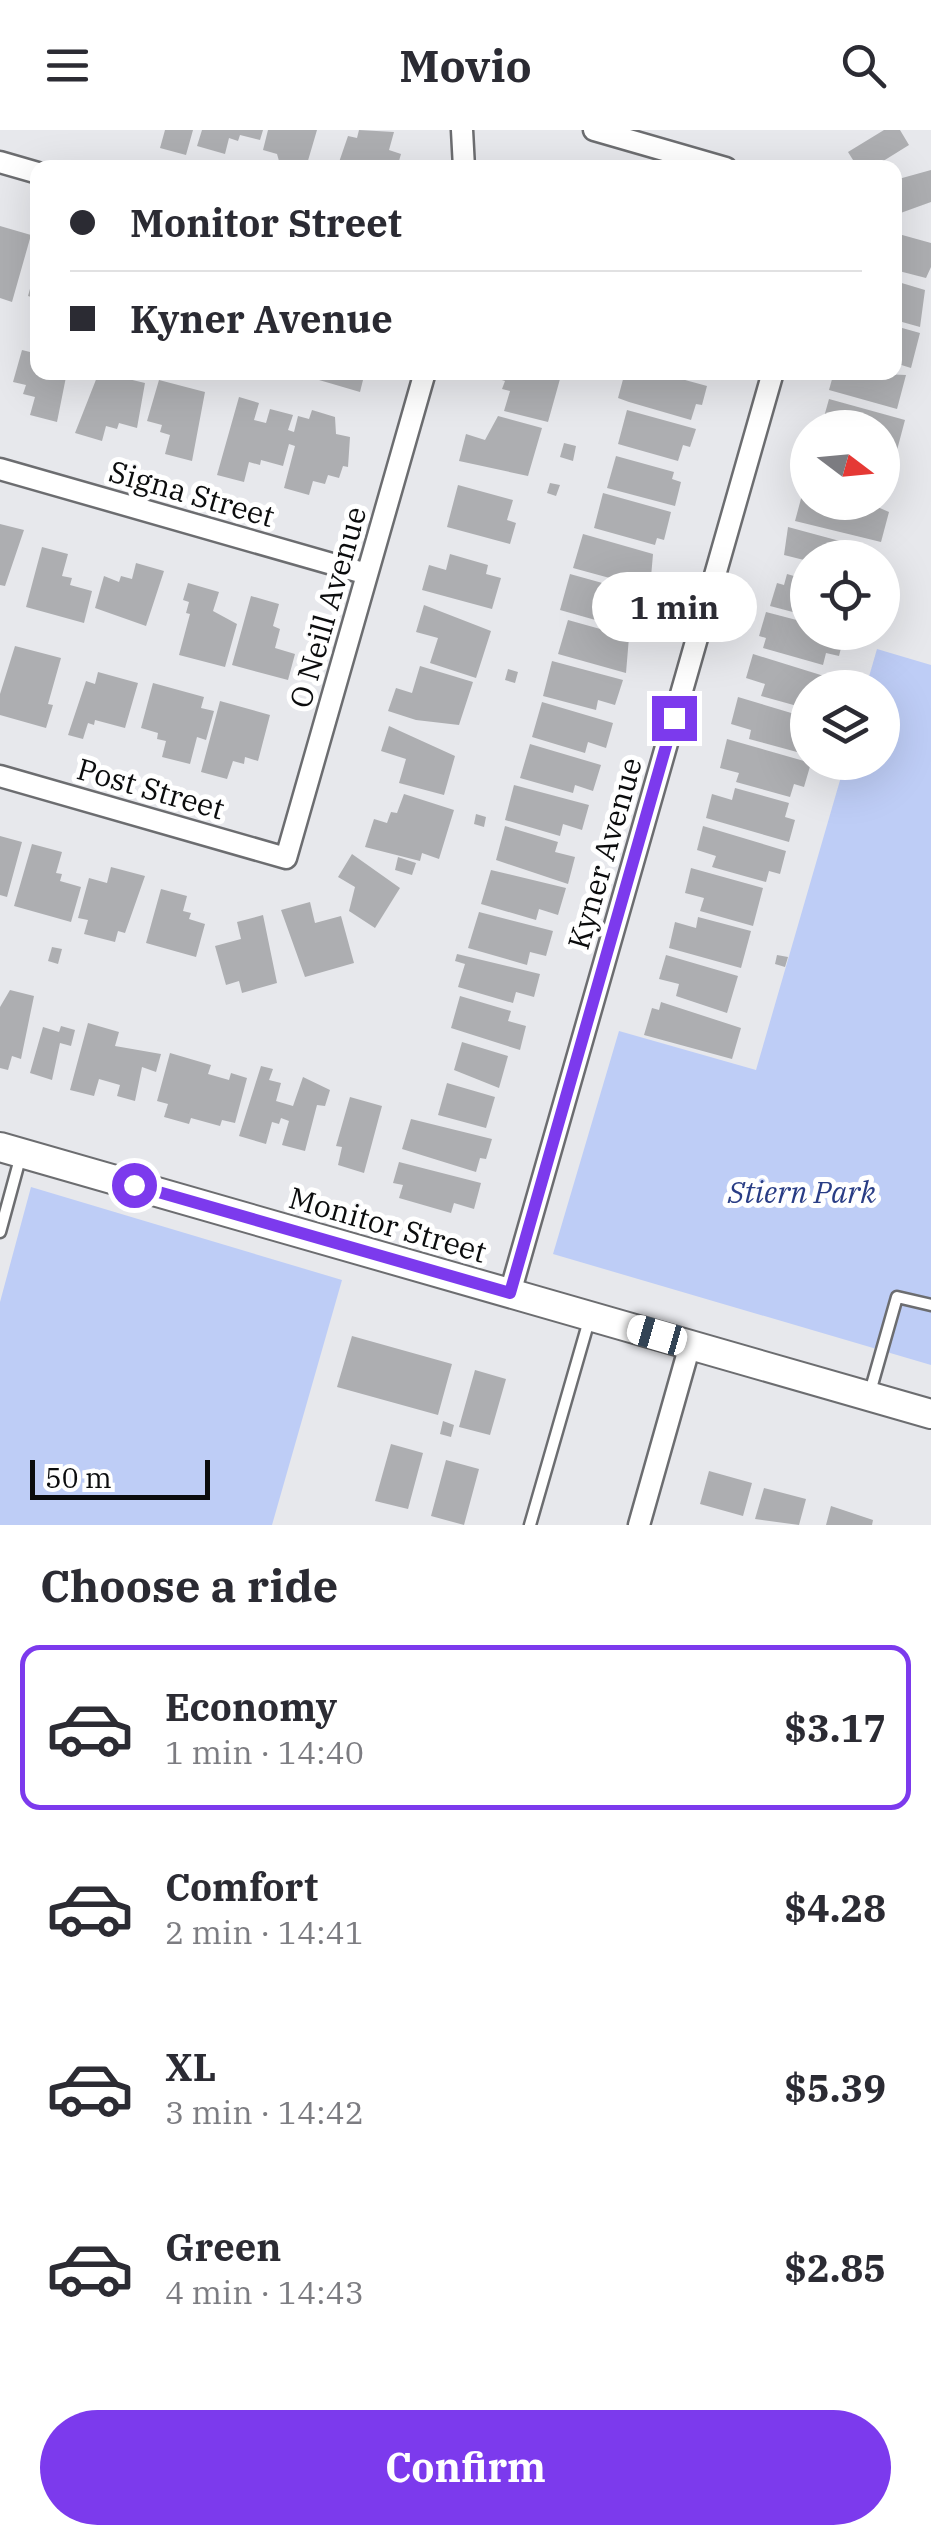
<!DOCTYPE html>
<html lang="en">
<head>
<meta charset="utf-8">
<style>
  :root { --surface:#fff; --page:#f2f2f3; --text:#2b2b33; --muted:#7c7c81; --line:#e1e1e2; --accent:#7c3aed }
  body { margin:0; font-family:"IBM Plex Serif",serif; background:var(--page); color:var(--text); height:100vh; display:flex; flex-direction:column; font-size:38px; white-space:nowrap }
  * { box-sizing:border-box; margin:0 }
  p { font-size:32px; color:var(--muted) }
  .icon { flex:none; width:55px; height:55px; fill:none; stroke:currentColor; stroke-width:2; stroke-linecap:round; stroke-linejoin:round }
  .map { position:relative; height:1395px; overflow:hidden }
  .side { display:flex; flex-direction:column; background:var(--surface); flex:1 }
  .side>* { flex:none }
  .banner { position:absolute; left:30px; top:30px; width:872px; height:220px; border-radius:20px; box-shadow:0 10px 40px #0002; display:grid; align-content:center; height:220px; padding:0 40px; background:var(--surface) }
  .needle { width:65px; rotate:106deg }
  .tools { position:absolute; left:790px; top:280px; display:grid; gap:20px }
  .tools a { display:grid; place-items:center; width:110px; height:110px; border-radius:50%; background:var(--surface); box-shadow:0 10px 40px #0002; font-size:50px }
  .scale { position:absolute; left:30px; bottom:25px; width:180px; box-sizing:border-box; padding-left:10px; border:5px solid #0b0c0d; border-top:0; font-size:28px; line-height:35px; white-space:nowrap; color:#0b0c0d; -webkit-text-stroke:8px #fff; paint-order:stroke }
  .end { position:absolute; width:45px; height:45px; margin:-22px; border:12px solid #7c3aed; background:#fff; box-shadow:0 0 0 5px #fff }
  .from { border-radius:50% }
  .bubble { position:absolute; height:70px; border-radius:35px; background:var(--surface); box-shadow:0 10px 40px #0002; font-size:32px; font-weight:700; line-height:70px; text-align:center }
  .car { position:absolute; width:30px; height:60px; margin:-30px -15px; border-radius:12px; box-shadow:0 0 8px 2px #0007; background:linear-gradient(#fff 24%,#345 0 40%,#fff 0 76%,#345 0 86%,#fff 0) }
  .banner b { display:flex; align-items:center; gap:35px; height:95px; font-size:38px }
  .banner b+b { border-top:2px solid var(--line) }
  .banner i { width:25px; height:25px; background:var(--text) }
  ul { padding:0; list-style:none }
  li { display:flex; align-items:center; gap:30px; height:165px; margin:0 20px 15px; padding:0 20px; border:5px solid transparent; border-radius:20px }
  li div { flex:1 }
  li b { display:block; font-size:38px }
  li em { font-style:normal; font-weight:700 }
  li.selected { border-color:var(--accent) }
  li>.icon { width:90px; height:90px; stroke-width:1.5 }
  h2 { padding:0 40px; font-size:45px; line-height:120px }
  .action { display:flex; gap:20px; margin-top:auto; padding:20px 40px }
  .action a { flex:1; height:115px; border-radius:60px; background:var(--accent); color:#fff; font-size:40px; font-weight:700; line-height:115px; text-align:center }
  header { display:flex; justify-content:space-between; align-items:center; height:130px; padding:0 40px; background:var(--surface); font-size:45px; font-weight:700 }
  .map>svg:first-child { display:block }
  .green { fill:#becdf6 }
  .building { fill:#adaeb1 }
  .lines { fill:none; stroke-linecap:round; stroke-linejoin:round }
  .lane-casing { stroke:#6c6d70; stroke-width:15 }
  .street-casing { stroke:#6c6d70; stroke-width:25 }
  .secondary-casing { stroke:#6c6d70; stroke-width:32 }
  .lane { stroke:#fff; stroke-width:10 }
  .street { stroke:#fff; stroke-width:20 }
  .secondary { stroke:#fff; stroke-width:28 }
  .route { stroke:#7c3aed; stroke-width:12 }
  .labels { text-anchor:middle; dominant-baseline:central; stroke-width:10; stroke-linejoin:round; paint-order:stroke }
  .street-label { font-size:30px; fill:#0b0c0d; stroke:#fff }
  .park-label { font-size:30px; font-style:italic; fill:#293d85; stroke:#fff }
</style>
</head>
<body>
<header><svg class="icon" aria-label="menu" viewBox="0 0 24 24"><path d="M4 6h16M4 12h16M4 18h16"/></svg>Movio<svg class="icon" aria-label="search" viewBox="0 0 24 24"><circle cx="10" cy="10" r="6"/><path d="M15 15l6 6"/></svg></header>
<div class="map">
<svg width="931" height="1395" viewBox="0 0 931 1395">
  <rect width="100%" height="100%" fill="#e7e8ec"/>
  <path class="green" d="M877,519L931,535V1235L553,1124L619,901L756,940L845,633L882,632V558L866,557Z
    M31,1057L342,1150L272,1395H0V1172Z"/>
  <path class="building" d="M165,0H193L186,25L160,18Z
    M202,0H263L260,10L240,5L238,11L229,8L225,24L197,16Z
    M268,0H317L307,34L315,38H281L277,24L263,20Z
    M359,0L394,2L389,20L401,24L397,38H337L348,6L357,8Z
    M884,0H900L909,15L872,38H858L848,22Z
    M931,40V72L895,85V50Z
    M0,96L31,105L12,172L0,168Z
    M895,103L931,113V137L926,148L895,140Z
    M36,137L38,138V169L28,166Z
    M895,151L925,160L920,197L895,190Z
    M895,196L920,203L911,238L895,233Z
    M22,220L38,224V242H67L57,292L30,285L35,267L23,264L26,255L13,252Z
    M99,242L145,253L137,298L119,293L117,299L106,296L102,311L75,303Z
    M276,242H299L297,250Z
    M322,242H365L360,262L319,250Z
    M490,242H549L560,249L548,292L504,281L510,261L502,259L505,251L489,246Z
    M625,242H656L707,256L702,275L696,274L691,290L629,272L618,268Z
    M834,242L906,245L897,279L829,260Z
    M159,250L205,262L192,331L165,324L170,305L160,302L162,295L147,291Z
    M239,267L259,273L254,290L266,293L270,279L293,285L288,300L294,302L298,286L309,289L312,280L335,287L336,304L350,307L348,337L343,336L339,348L328,345L325,354L313,351L309,365L284,358L295,316L289,314L283,336L261,330L260,335L249,332L244,352L217,345Z
    M829,269L905,290L896,324L882,320V298L822,294Z
    M627,280L696,299L690,317L683,315L678,331L618,314Z
    M498,286L542,298L528,346L459,331L466,304L485,310Z
    M564,313L576,316L573,331L560,327Z
    M616,326L674,342L672,349L681,352L675,376L607,358Z
    M550,353L560,355L556,366L547,363Z
    M458,355L513,370L507,390L516,393L510,414L447,397Z
    M603,363L671,382L664,410L657,408L655,415L594,398Z
    M802,365L808,366V372H866L889,382L881,412L795,391Z
    M0,394L24,400L5,456L0,455Z
    M788,397L862,417L860,428H808V431L784,425Z
    M583,404L653,424L650,459L573,438Z
    M42,417L68,424L62,446L72,448L70,455L92,461L84,493L26,477Z
    M450,424L488,435L486,444L501,448L492,479L422,460L429,435L446,440Z
    M136,433L164,441L146,496L95,478L104,446L119,452L121,446L132,449Z
    M570,444L642,464L636,481L643,483L638,502L560,480Z
    M787,444L808,450V486L770,476L777,453L784,455Z
    M882,446L893,449L890,463L882,462Z
    M188,453L219,462L213,481L237,494L225,537L179,525L190,484L186,483L189,472L183,470Z
    M251,466L279,474L273,496L280,499L275,518L295,524L288,550L232,535Z
    M424,475L491,501L476,548L430,533L438,508L416,502Z
    M766,482L808,493V502H832L831,506L843,510L839,526L826,523L823,535L763,518L766,508L759,506Z
    M568,490L629,507L626,543L558,524Z
    M15,516L61,528L48,574L53,575L46,598L0,585V564Z
    M753,524L824,546L821,558H808V579L761,566L765,554L746,548Z
    M552,531L623,550L615,575L598,570L596,580L543,566Z
    M420,536L473,552L459,595L416,590L388,581L396,558L412,563Z
    M508,539L518,542L515,553L505,550Z
    M98,542L138,553L125,598L95,590L94,595L88,593L83,609L68,605L86,551L95,554Z
    M153,553L204,567L201,578L214,581L206,610L197,607L190,634L162,627L166,611L157,609L158,603L141,598Z
    M738,567L808,588V625L749,609L751,600L731,594Z
    M220,571L270,585L258,631L245,627L244,634L233,631L227,649L201,642Z
    M542,572L613,593L606,618L588,612L585,623L532,607Z
    M389,596L455,626L444,665L399,653L406,629L381,621Z
    M727,609L811,633L804,657L794,654L790,667L736,652L739,643L720,638Z
    M530,614L601,635L593,661L575,655L573,663L520,648Z
    M514,655L589,675L582,700L563,694L560,706L505,690Z
    M735,658L789,673L785,687L795,690L789,712L706,688L712,664L732,670Z
    M404,664L454,680L439,729L422,723L420,731L365,717L374,689L387,693L391,682L397,683Z
    M476,684L486,687L484,697L474,694Z
    M505,696L558,712L555,722L575,727L568,754L496,730Z
    M703,696L786,721L780,744L769,741L766,752L712,737L716,726L697,720Z
    M0,706L22,712L7,767L0,765Z
    M32,714L62,722L56,743L62,744L60,751L81,757L71,792L14,776Z
    M352,724L400,758L375,798L349,781L355,757L338,747Z
    M398,727L416,733L412,745L395,740Z
    M111,737L145,746L125,803L118,801L115,812L84,804L88,790L78,788L89,748L107,753Z
    M691,738L763,758L753,796L700,781L704,768L685,763Z
    M491,740L566,758L558,785L539,779L536,790L481,774Z
    M161,759L187,766L183,781L191,783L189,789L205,794L196,827L146,813Z
    M310,772L315,793L341,786L354,833L305,847L281,780Z
    M479,782L553,801L546,826L530,822L527,835L468,818Z
    M263,785L277,853L242,863L239,851L226,855L215,816L241,809L237,792Z
    M698,787L751,801L741,838L669,818L675,792L696,798Z
    M52,817L62,819L58,834L48,831Z
    M457,824L540,844L534,867L516,862L513,873L458,857L465,834L455,831Z
    M666,825L738,846L727,883L676,866L679,854L659,849Z
    M777,825L788,827L785,837L775,834Z
    M10,860L34,866L21,929L12,926L8,940L0,938V877Z
    M460,866L511,881L508,891L526,896L520,920L451,898Z
    M661,872L741,898L732,929L644,905L652,878L659,880Z
    M88,893L119,902L115,916L161,924L156,942L142,937L135,971L117,966L120,955L99,949L94,966L70,960Z
    M61,896L75,900L71,916L60,913L52,950L30,943L43,897L59,902Z
    M462,912L508,926L499,958L454,940Z
    M170,923L211,935L208,944L229,950L231,943L247,948L235,993L222,990L220,996L191,988L189,994L164,987L168,974L157,971Z
    M261,936L273,939L269,950L281,953L276,971L293,976L303,947L330,960L325,976L317,975L305,1021L282,1015L289,991L281,988L279,994L272,992L266,1014L239,1006Z
    M447,953L495,967L486,998L438,985Z
    M350,967L382,976L364,1043L338,1035L342,1017L336,1016Z
    M411,989L492,1009L486,1029L480,1028L476,1042L402,1019Z
    M399,1032L481,1053L474,1079L454,1073L451,1083L399,1068L403,1055L393,1053Z
    M352,1206L452,1234L438,1285L337,1257Z
    M475,1240L506,1249L490,1305L459,1297Z
    M443,1291L454,1295L451,1307L440,1304Z
    M391,1314L423,1323L408,1379L375,1371Z
    M446,1330L479,1339L464,1395L431,1386Z
    M709,1341L752,1353L743,1386L700,1374Z
    M764,1358L806,1369L799,1395L755,1389Z
    M831,1376L873,1390L872,1395H826Z"/>
  <g class="lines">
    <defs>
      <path id="lane" d="M0,1102L21,1025
        M870,1262L897,1167L931,1175
        M530,1395L590,1187"/>
      <path id="street" d="M462,0L464,38
        M594,0L726,38
        M0,32L38,43
        M0,339L367,444
        M0,646L286,728L425,242
        M510,1163L773,242
        M639,1395L690,1215"/>
      <path id="secondary" d="M0,1017L931,1284"/>
    </defs>
    <use href="#lane" class="lane-casing"/>
    <use href="#street" class="street-casing"/>
    <use href="#secondary" class="secondary-casing"/>
    <use href="#lane" class="lane"/>
    <use href="#street" class="street"/>
    <use href="#secondary" class="secondary"/>
  </g>
  <g class="lines">
    <path class="route" d="M134,1055L510,1163L674,588"/>
  </g>
  <g class="labels">
    <g class="street-label">
      <text transform="translate(192 363) rotate(16)">Signa Street</text>
      <text transform="translate(327 477) rotate(-74)">O Neill Avenue</text>
      <text transform="translate(151 658) rotate(16)">Post Street</text>
      <text transform="translate(604 723) rotate(-74)">Kyner Avenue</text>
      <text transform="translate(388 1094) rotate(16)">Monitor Street</text>
    </g>
    <g class="park-label">
      <text x="802" y="1061">Stiern Park</text>
    </g>
  </g>
</svg>
<div class="tools">
<a><svg class="needle" viewBox="-14 -14 28 28"><path d="M0-13l5 13h-10z" fill="#e53935"/><path d="M0 13l5-13h-10z" fill="#7c7c81"/></svg></a>
<a><svg class="icon" aria-label="locate" viewBox="0 0 24 24"><circle cx="12" cy="12" r="6"/><path d="M12 2v4M12 18v4M2 12h4M18 12h4"/></svg></a>
<a><svg class="icon" aria-label="layers" viewBox="0 0 24 24"><path d="M12 4l9 5-9 5-9-5zM3 14l9 5 9-5"/></svg></a>
</div>
<div class="scale">50 m</div>
<i class="end from" style="left:134px;top:1055px"></i>
<i class="end" style="left:674px;top:588px"></i>
<div class="bubble" style="left:592px;top:442px;width:165px">1 min</div>
<i class="car" style="left:657px;top:1205px;rotate:286deg"></i>
<div class="banner">
<b><i class="from"></i>Monitor Street</b>
<b><i></i>Kyner Avenue</b>
</div>
</div>
<section class="side">
<h2>Choose a ride</h2>
<ul>
<li class="selected"><svg class="icon" aria-label="car" viewBox="0 0 24 24"><path d="M5 17H2v-5l4-1 3-4h7l3 4 3 1v5h-3M9 17h6M6 11h13"/><circle cx="7" cy="17" r="2"/><circle cx="17" cy="17" r="2"/></svg><div><b>Economy</b><p>1 min · 14:40</p></div><em>$3.17</em></li>
<li><svg class="icon" aria-label="car" viewBox="0 0 24 24"><path d="M5 17H2v-5l4-1 3-4h7l3 4 3 1v5h-3M9 17h6M6 11h13"/><circle cx="7" cy="17" r="2"/><circle cx="17" cy="17" r="2"/></svg><div><b>Comfort</b><p>2 min · 14:41</p></div><em>$4.28</em></li>
<li><svg class="icon" aria-label="car" viewBox="0 0 24 24"><path d="M5 17H2v-5l4-1 3-4h7l3 4 3 1v5h-3M9 17h6M6 11h13"/><circle cx="7" cy="17" r="2"/><circle cx="17" cy="17" r="2"/></svg><div><b>XL</b><p>3 min · 14:42</p></div><em>$5.39</em></li>
<li><svg class="icon" aria-label="car" viewBox="0 0 24 24"><path d="M5 17H2v-5l4-1 3-4h7l3 4 3 1v5h-3M9 17h6M6 11h13"/><circle cx="7" cy="17" r="2"/><circle cx="17" cy="17" r="2"/></svg><div><b>Green</b><p>4 min · 14:43</p></div><em>$2.85</em></li>
</ul>
<div class="action"><a>Confirm</a></div>
</section>
</body>
</html>
